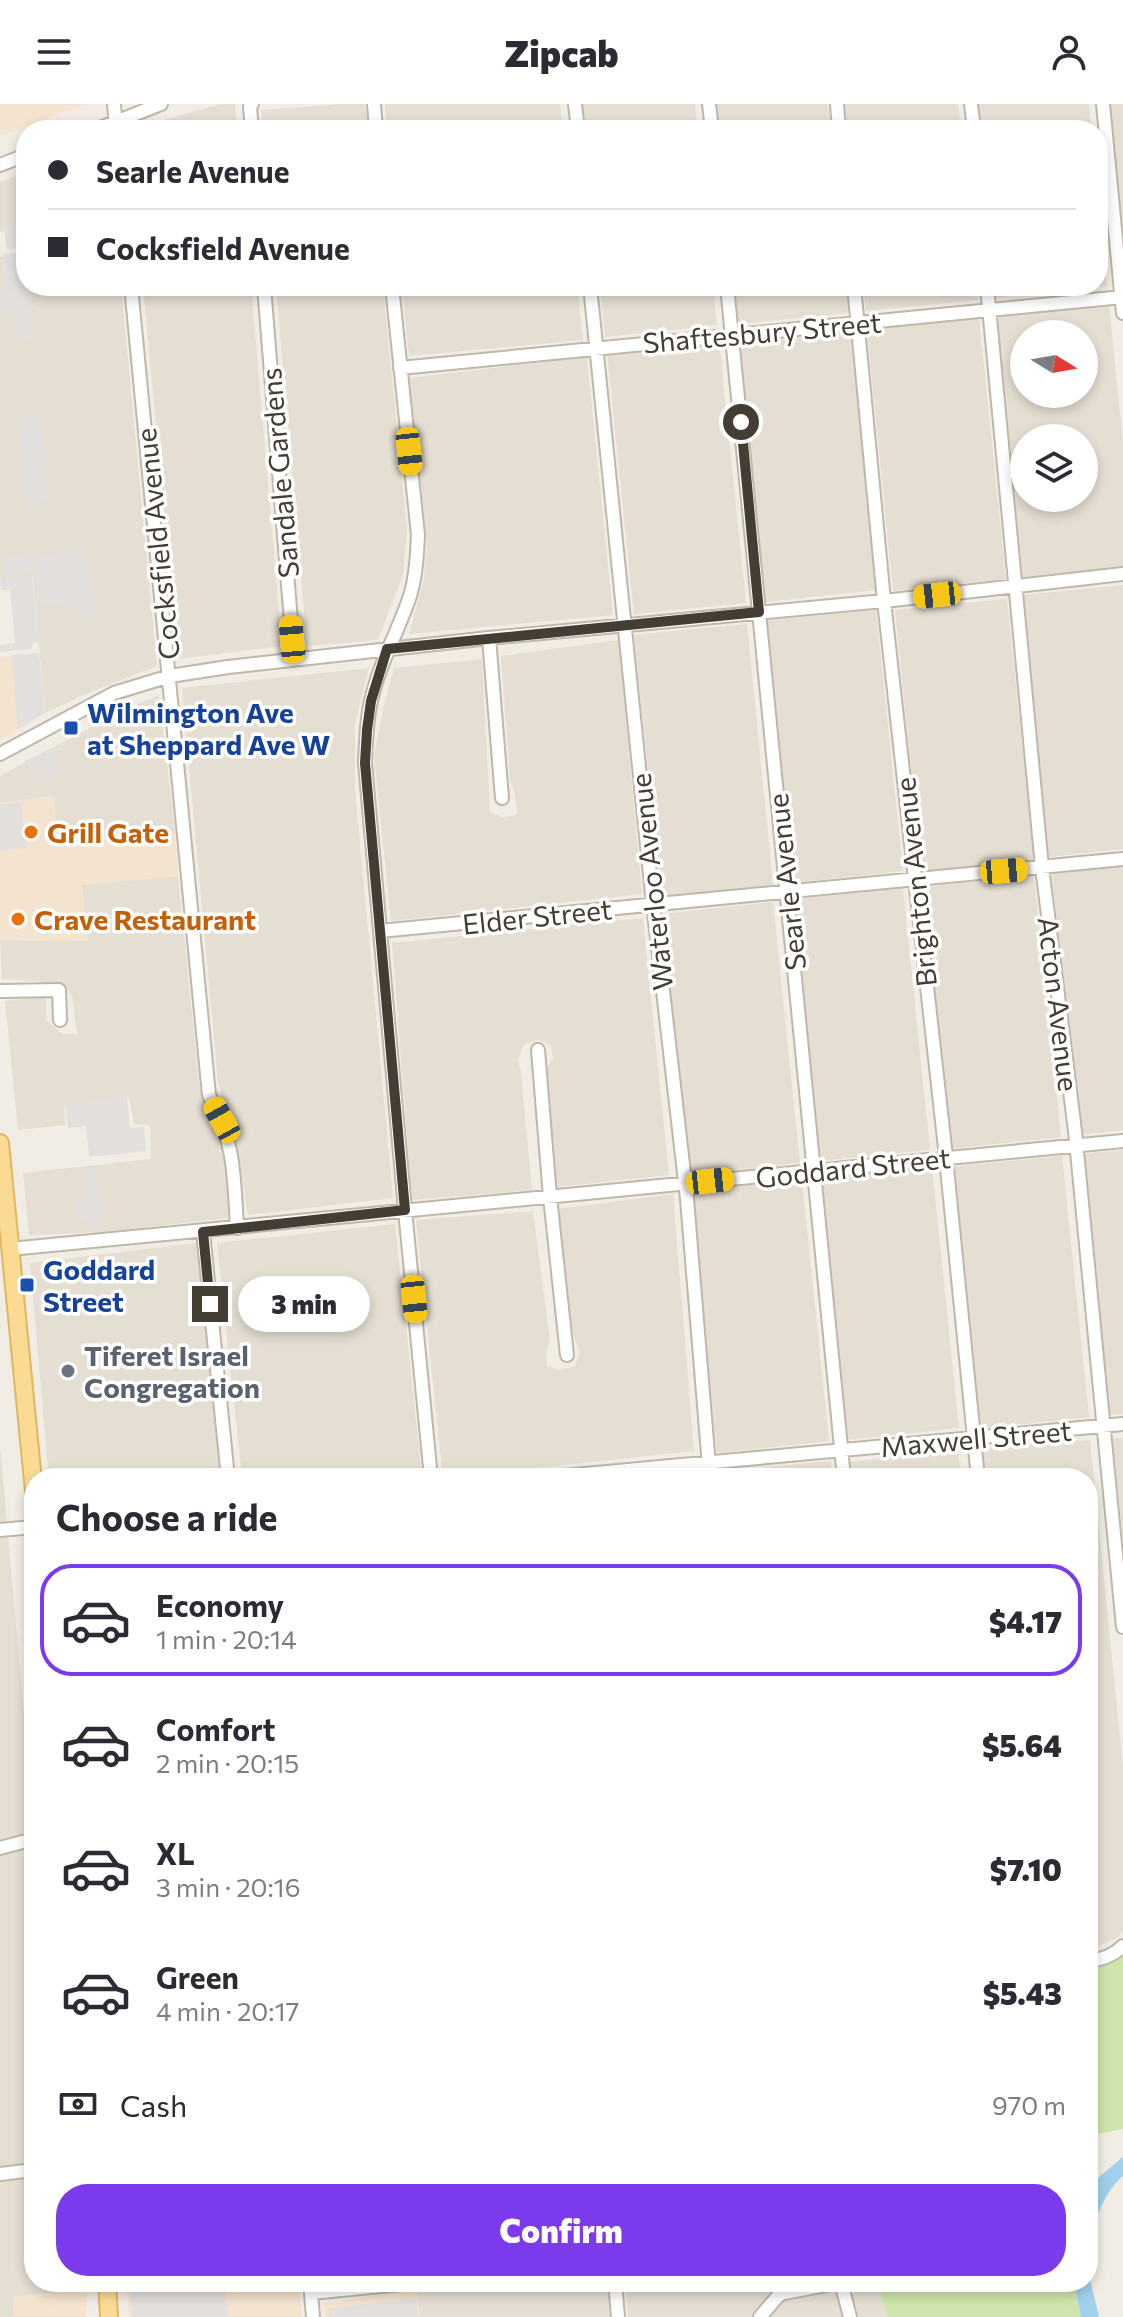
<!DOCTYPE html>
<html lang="en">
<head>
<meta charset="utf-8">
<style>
  :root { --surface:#fff; --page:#f2f2f3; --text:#2b2b33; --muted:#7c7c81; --line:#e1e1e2; --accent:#7c3aed }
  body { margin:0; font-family:Commissioner,sans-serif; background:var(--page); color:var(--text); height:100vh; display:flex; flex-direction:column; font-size:30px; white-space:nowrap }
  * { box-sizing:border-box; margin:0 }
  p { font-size:26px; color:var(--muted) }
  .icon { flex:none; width:44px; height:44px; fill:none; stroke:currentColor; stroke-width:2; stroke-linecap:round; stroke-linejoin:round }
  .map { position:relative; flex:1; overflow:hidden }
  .panel { position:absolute; left:24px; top:1364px; width:1074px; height:824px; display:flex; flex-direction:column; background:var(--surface); border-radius:32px; box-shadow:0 4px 12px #0003 }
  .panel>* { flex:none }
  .top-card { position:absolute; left:16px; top:16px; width:1092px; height:176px; border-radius:32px; box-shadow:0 4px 12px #0003; display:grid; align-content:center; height:176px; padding:0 32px; background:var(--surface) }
  .needle { width:52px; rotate:101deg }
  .controls { position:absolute; left:1010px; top:216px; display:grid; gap:16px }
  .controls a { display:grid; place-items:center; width:88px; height:88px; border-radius:50%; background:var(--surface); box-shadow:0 4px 12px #0003; font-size:40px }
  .end { position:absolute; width:36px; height:36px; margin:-18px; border:10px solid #433d34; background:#fff; box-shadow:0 0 0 4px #fff }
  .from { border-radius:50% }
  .bubble { position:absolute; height:56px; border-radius:28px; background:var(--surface); box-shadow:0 4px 12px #0003; font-size:26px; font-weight:800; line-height:56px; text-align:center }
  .car { position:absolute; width:24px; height:48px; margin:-24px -12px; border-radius:10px; box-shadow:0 0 6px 2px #0007; background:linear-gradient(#f5c518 24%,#345 0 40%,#f5c518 0 76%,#345 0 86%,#f5c518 0) }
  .top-card b { display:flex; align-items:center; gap:28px; height:76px; font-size:30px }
  .top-card b+b { border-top:2px solid var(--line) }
  .top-card i { width:20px; height:20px; background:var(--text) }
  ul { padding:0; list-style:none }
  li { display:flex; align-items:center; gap:24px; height:112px; margin:0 16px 12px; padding:0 16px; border:4px solid transparent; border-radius:32px }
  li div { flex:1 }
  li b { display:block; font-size:30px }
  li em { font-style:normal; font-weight:800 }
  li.active { border-color:var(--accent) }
  li>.icon { width:72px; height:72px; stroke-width:1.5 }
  h2 { padding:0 32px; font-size:36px; line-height:96px }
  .pay { display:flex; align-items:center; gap:20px; height:88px; padding:0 32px; font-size:30px }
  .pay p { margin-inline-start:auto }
  .cta { display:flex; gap:16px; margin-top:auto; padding:16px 32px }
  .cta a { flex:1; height:92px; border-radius:32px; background:var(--accent); color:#fff; font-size:32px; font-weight:800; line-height:92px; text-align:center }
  header { display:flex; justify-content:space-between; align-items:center; height:104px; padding:0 32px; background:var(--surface); font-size:36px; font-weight:800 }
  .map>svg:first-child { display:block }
  .residential { fill:#e5ded2; fill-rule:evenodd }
  .commercial { fill:#f3e3cf }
  .green { fill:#cee5ad }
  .parking { fill:#e2dfdc }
  .water { fill:#a1d0ed }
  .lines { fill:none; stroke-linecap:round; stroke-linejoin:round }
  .minor-casing { stroke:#bfb7aa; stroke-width:16 }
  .major-casing { stroke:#dfb664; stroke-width:20 }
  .minor { stroke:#fff; stroke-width:12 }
  .major { stroke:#fbda93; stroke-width:16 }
  .route { stroke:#433d34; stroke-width:10 }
  .transit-dot { fill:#1a4fb4; stroke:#fff; stroke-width:3 }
  .food-dot { fill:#e8710a; stroke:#fff; stroke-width:3 }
  .worship-dot { fill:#6b7280; stroke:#fff; stroke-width:3 }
  .labels { text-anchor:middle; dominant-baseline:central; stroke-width:7; stroke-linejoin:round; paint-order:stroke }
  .street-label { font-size:28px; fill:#433d34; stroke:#fff }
  .transit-label { font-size:28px; font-weight:bold; fill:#164399; stroke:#fff; text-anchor:start }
  .food-label { font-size:28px; font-weight:bold; fill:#c56008; stroke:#fff; text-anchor:start }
  .worship-label { font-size:28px; font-weight:bold; fill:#5b616d; stroke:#fff; text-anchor:start }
</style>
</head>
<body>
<header><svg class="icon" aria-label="menu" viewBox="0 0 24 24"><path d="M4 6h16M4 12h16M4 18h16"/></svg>Zipcab<svg class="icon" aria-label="person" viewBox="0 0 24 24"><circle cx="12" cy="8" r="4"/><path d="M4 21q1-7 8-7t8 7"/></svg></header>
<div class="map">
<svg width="1123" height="2213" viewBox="0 0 1123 2213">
  <rect width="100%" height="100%" fill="#f1ede4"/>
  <path class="residential" d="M221,0H235L237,26H128Z
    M342,0H365L368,26H263L261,6Z
    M385,0H560L563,26H387Z
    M581,0H695L697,26H584Z
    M715,0H828L831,26H717Z
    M845,0H958L961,26H847Z
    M975,0H1089L1091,26H978Z
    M1109,0H1123V133Z
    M26,68V182H121L157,562L100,584L45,609L33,473L0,476V153L26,150L24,126L0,128V78Z
    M1098,91L1107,182L995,194L994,182H1098Z
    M143,182H251L282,542L178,555Z
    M276,182H383L407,425L403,471L378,536L307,542Z
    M402,182H577L583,236L409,252Z
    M600,182H713L717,221L605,233Z
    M733,182H847L849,209L737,220Z
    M863,182H977L978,196L866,207Z
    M1109,200L1123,339V463L1023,473L997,212ZM1024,230H1084V290H1024ZM1024,334H1084V394H1024Z
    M979,214L1006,475L893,487L867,226Z
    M850,225L877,486L765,498L738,236Z
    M719,237L746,499L634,510L607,249Z
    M587,253L613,511L409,530L424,475L427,439L409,274Z
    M1123,481V745L1049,753L1023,491Z
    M1007,495L1034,756L921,768L895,506Z
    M876,506L903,767L791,779L764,517Z
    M747,520L773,781L661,793L634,531Z
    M619,536L642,790L391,817L374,651L384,601L394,564L482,555L490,708L503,714L517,710L515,690L510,676L501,552Z
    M369,564L355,618V686L393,1094L248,1111L239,1054L218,978L182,584Z
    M159,591L175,727L57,739L53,692L0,699V672L115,610Z
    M1123,762V1026L1079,1031L1052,770Z
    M178,772L199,979L226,1060L228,1114L103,1128L29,1131L23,1069L151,1055L150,1021L134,1020L129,993L64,1001L65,1021L18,1026L5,897L46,893V916L62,930H77L72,892L63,879L2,875L0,836L88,837L82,781Z
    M1034,772L1061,1033L949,1045L922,783Z
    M903,784L930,1046L818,1057L791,796Z
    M773,798L800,1059L688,1071L661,810Z
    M643,814L669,1071L555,1083L545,966L553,955L551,941L538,936L524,940L518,955L521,969L532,1086L412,1096L392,839Z
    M1123,1046V1310L1110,1311L1083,1050Z
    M1062,1052L1089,1313L976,1325L950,1063Z
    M932,1063L959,1324L847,1336L820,1075Z
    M802,1076L829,1337L717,1349L690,1087Z
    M673,1090L694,1347L443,1374L416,1116L533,1107L550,1237L546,1248L547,1262L560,1266L575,1262L580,1248L573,1231L557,1105Z
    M395,1120L422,1374H242L217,1139Z
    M196,1139L222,1374H49L30,1159Z
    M1123,1334V1436L1113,1335Z
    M1090,1336L1123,1662V1827L1117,1834L1088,1847V1374H983L980,1345Z
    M0,1341L34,1721V2178H77L78,2187L13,2193L14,2213H0Z
    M958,1346L961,1374H847L846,1358Z
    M831,1357L833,1374H719V1368Z
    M513,2178H607L610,2213H420L417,2186Z
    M624,2178H877L888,2213H628Z"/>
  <path class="commercial" d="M0,0H89L66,7L0,32Z
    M39,549L45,609L0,636V553Z
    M54,692L58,738L175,727L178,772L82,781L88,837L0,836V699Z
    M126,2178H298L302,2213H129Z
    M417,2185L420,2213H325L324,2199Z
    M87,2186L86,2213H14L13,2193Z"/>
  <path class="green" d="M1123,1847V2025L1088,2032V1922L1090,1921L1088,1862Z
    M877,2178H1074L1081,2213H888Z"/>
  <path class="parking" d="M20,120L24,144L7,146L3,123Z
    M24,148L33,236L17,238L14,207L0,208V187L6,186L3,150Z
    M34,311L35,314H40L49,397L27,400L17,318L24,317L23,312Z
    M87,447L94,511L81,512L78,504L67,505L66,499L39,502L34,452Z
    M30,450L33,468L4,472L2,454Z
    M32,471L39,538L32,539V545L0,548V541L15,539L10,486H1L0,474Z
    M39,549L45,609L18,625L12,551Z
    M53,643L57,673L37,674L36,664L27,665L25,657Z
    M21,698L26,744L0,747V701Z
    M127,993L130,1024L144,1023L146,1047L89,1053L86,1022L68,1024L65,1000Z
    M96,1065L102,1121L89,1123L88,1116L78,1117L76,1095L86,1093L84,1066Z
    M130,2178H224L228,2213H132Z
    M416,2194L418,2213H329L328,2205Z"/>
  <path class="water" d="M1123,2053V2072C1100,2091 1090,2129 1088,2158V2089L1099,2073Z
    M1088,2170L1090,2175L1099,2213H1081L1074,2178H1088Z"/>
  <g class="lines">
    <defs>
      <path id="minor" d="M114,0L116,25
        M374,0L376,26
        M575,0L578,26
        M709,0L712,26
        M837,0L839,26
        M971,0L974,26
        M1103,0L1123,209
        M95,26L161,0
        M252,26L250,3L252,0
        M0,61L26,51
        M131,182L209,991C235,1038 234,1072 237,1124
        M264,182L294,555
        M392,182L418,431C417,452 416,472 410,492C398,528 379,560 371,597C366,618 366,639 365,659L405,1106L431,1374
        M590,182L653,800L687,1095L710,1374
        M727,182L844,1374
        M854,182L884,497L945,1044L978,1374
        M987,182L1042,763L1075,1027L1123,1523
        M400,264L1123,193
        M489,534L502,694
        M0,650L114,589L170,572L228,563L489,534L884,497L1123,470
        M380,827L1123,755
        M0,887L59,886L60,916
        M538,946L550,1093L567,1251
        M203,1128L228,1374
        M10,1145C381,1110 752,1075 1123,1037
        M542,1374L1123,1320
        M0,1426L34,1423
        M0,1744L34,1735
        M1088,1857C1101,1856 1113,1852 1123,1842
        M0,2070L34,2066
        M310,2178L313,2213
        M615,2178L618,2213
        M311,2189L422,2178
        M760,2213L778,2192L784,2189L837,2179L842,2182L850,2213"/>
      <path id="major" d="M0,1039L34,1387
        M107,2178L109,2213"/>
    </defs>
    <use href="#minor" class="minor-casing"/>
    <use href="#major" class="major-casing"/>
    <use href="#minor" class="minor"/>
    <use href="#major" class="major"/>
  </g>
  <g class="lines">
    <path class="route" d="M210,1200L203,1128L405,1106L365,659L367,626L371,597L387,545L759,508L741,318"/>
  </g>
  <g class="transit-dot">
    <rect x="63" y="616" width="16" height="16" rx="4"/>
    <rect x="19" y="1173" width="16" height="16" rx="4"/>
  </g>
  <g class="food-dot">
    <circle cx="31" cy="728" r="8"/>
    <circle cx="18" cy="815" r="8"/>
  </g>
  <circle class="worship-dot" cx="68" cy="1267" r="8"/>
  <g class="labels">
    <g class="street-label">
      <text transform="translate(762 228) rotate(-5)">Shaftesbury Street</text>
      <text transform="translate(279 369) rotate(-95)">Sandale Gardens</text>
      <text transform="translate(157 440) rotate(-96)">Cocksfield Avenue</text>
      <text transform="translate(651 778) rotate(-96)">Waterloo Avenue</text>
      <text transform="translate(786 778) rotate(-96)">Searle Avenue</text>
      <text transform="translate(915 778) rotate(-96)">Brighton Avenue</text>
      <text transform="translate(537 812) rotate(-6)">Elder Street</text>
      <text transform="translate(1059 900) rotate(83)">Acton Avenue</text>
      <text transform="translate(853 1063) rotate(-6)">Goddard Street</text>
      <text transform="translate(976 1334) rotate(-5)">Maxwell Street</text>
    </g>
    <g class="transit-label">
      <text x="87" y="608">Wilmington Ave<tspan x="87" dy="32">at Sheppard Ave W</tspan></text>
      <text x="43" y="1165">Goddard<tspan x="43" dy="32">Street</tspan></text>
    </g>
    <g class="food-label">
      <text x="47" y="728">Grill Gate</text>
      <text x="34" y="815">Crave Restaurant</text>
    </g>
    <g class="worship-label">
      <text x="84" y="1251">Tiferet Israel<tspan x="84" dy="32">Congregation</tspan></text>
    </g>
  </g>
</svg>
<div class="controls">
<a><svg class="needle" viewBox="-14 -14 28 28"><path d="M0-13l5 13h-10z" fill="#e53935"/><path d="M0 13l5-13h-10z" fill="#7c7c81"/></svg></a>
<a><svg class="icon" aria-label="layers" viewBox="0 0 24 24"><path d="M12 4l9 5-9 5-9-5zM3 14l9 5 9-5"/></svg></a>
</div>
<i class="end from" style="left:741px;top:318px"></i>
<i class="end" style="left:210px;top:1200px"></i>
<div class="bubble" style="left:238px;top:1172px;width:132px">3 min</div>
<i class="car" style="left:409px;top:347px;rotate:174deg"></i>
<i class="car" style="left:937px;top:491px;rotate:264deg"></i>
<i class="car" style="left:292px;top:535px;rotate:355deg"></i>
<i class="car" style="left:1004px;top:767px;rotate:85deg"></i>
<i class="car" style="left:222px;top:1016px;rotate:331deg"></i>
<i class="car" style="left:710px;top:1077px;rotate:84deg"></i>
<i class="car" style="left:414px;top:1195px;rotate:174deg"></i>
<div class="top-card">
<b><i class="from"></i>Searle Avenue</b>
<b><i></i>Cocksfield Avenue</b>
</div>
<section class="panel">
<h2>Choose a ride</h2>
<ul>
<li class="active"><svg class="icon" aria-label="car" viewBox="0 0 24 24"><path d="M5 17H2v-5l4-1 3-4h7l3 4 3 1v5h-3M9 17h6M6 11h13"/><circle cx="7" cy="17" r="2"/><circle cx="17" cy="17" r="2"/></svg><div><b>Economy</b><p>1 min · 20:14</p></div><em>$4.17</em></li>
<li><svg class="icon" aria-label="car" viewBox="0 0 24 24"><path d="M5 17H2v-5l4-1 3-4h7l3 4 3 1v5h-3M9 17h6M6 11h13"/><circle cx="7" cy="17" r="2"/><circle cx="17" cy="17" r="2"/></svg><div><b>Comfort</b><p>2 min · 20:15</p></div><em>$5.64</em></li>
<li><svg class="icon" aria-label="car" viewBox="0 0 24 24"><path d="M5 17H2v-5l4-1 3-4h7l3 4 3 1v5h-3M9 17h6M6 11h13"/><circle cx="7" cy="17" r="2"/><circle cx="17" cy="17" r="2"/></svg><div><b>XL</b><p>3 min · 20:16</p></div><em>$7.10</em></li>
<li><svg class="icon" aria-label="car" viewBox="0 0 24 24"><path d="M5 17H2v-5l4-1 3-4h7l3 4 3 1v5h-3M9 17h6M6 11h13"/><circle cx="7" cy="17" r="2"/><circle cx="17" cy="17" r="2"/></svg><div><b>Green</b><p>4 min · 20:17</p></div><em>$5.43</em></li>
</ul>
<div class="pay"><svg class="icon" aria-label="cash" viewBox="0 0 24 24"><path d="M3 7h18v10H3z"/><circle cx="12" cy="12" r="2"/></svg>Cash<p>970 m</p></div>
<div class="cta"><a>Confirm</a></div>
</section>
</div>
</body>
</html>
